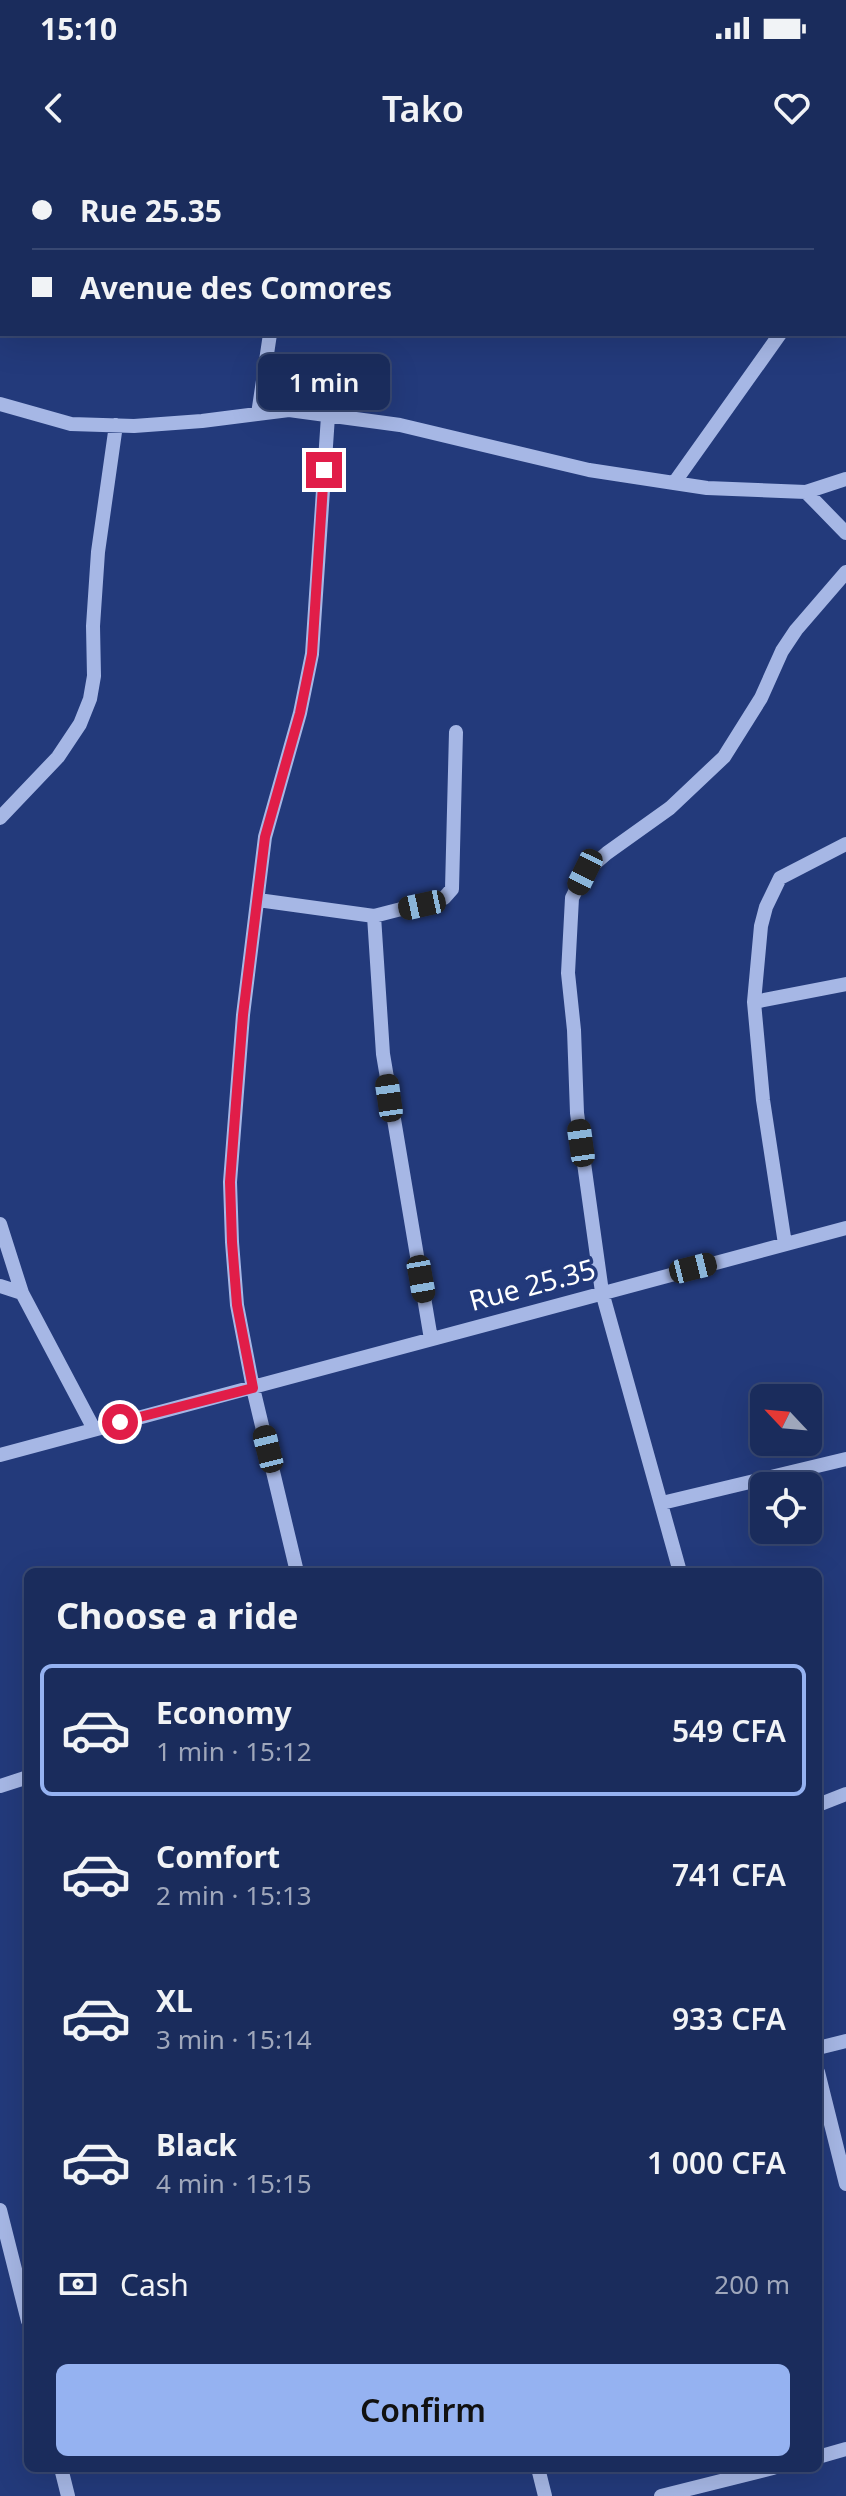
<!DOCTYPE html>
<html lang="en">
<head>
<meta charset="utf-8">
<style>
  :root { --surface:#1a2c5c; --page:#233462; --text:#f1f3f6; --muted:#9fa7bb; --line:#384872; --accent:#95b2f1 }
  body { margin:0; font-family:"Noto Sans",sans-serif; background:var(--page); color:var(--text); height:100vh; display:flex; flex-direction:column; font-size:30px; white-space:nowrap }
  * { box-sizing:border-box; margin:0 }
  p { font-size:26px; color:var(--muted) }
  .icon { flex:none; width:44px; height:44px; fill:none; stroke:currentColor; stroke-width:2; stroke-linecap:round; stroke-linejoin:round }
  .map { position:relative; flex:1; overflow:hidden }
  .drawer { position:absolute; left:24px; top:1408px; width:798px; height:904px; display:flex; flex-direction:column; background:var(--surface); border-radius:12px; box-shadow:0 8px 32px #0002,0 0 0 2px var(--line) }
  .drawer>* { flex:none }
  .guide { position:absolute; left:0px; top:0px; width:846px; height:176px; box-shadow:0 8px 32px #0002,0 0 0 2px var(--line); display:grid; align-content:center; height:176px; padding:0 32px; background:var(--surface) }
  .needle { width:52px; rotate:296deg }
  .controls { position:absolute; left:750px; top:1224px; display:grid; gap:16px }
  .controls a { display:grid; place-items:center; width:72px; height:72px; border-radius:12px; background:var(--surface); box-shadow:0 8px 32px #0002,0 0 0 2px var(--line); font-size:40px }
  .end { position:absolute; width:36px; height:36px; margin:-18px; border:10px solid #e11d48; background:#fff; box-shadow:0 0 0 4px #fff }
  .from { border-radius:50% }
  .bubble { position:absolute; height:56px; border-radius:12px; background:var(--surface); box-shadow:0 8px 32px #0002,0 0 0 2px var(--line); font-size:26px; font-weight:600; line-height:56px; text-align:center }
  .car { position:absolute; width:24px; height:48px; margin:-24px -12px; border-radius:10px; box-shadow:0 0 6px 2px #0007; background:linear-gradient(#222 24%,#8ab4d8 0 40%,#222 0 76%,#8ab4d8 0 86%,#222 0) }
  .guide b { display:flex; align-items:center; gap:28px; height:76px; font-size:30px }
  .guide b+b { border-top:2px solid var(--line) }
  .guide i { width:20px; height:20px; background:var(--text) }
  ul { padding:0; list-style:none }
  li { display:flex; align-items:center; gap:24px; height:132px; margin:0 16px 12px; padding:0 16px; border:4px solid transparent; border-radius:12px }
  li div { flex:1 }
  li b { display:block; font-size:30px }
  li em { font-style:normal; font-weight:600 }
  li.active { border-color:var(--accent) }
  li>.icon { width:72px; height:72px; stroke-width:1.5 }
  h2 { padding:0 32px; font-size:36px; line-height:96px }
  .pay { display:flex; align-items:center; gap:20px; height:88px; padding:0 32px; font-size:30px }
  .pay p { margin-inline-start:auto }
  .button { display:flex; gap:16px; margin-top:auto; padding:16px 32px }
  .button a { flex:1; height:92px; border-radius:12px; background:var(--accent); color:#111; font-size:32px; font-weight:600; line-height:92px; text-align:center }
  .status { display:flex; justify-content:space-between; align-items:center; height:56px; padding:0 40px; background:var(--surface); direction:ltr }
  .status svg { height:22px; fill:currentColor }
  header { display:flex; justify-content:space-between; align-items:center; height:104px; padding:0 32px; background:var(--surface); font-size:36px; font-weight:600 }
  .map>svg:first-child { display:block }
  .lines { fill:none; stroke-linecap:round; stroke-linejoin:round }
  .minor { stroke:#a6b7e5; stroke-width:14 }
  .route { stroke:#e11d48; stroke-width:10 }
  .labels { text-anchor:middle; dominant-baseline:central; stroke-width:7; stroke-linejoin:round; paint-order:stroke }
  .street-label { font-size:28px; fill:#fff; stroke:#233a7b }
</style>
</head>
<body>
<div class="status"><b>15:10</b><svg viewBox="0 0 49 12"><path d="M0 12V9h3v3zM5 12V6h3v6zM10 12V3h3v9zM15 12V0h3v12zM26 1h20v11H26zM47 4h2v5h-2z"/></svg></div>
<header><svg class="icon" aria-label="back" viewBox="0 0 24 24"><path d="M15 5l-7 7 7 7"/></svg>Tako<svg class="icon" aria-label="heart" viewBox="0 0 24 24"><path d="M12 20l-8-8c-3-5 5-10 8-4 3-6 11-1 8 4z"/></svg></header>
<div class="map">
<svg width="846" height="2336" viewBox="0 0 846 2336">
  <rect width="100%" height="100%" fill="#233a7b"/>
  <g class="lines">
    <path class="minor" d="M246,0L254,2
      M783,0L784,2
      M333,2V0
      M833,2V0
      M0,244L71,264L134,266L202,261L289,250L400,265L589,310L674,323L707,328L806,332L846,373
      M258,254L270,174
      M674,323L780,174
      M806,332L846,319
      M0,658L58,597L80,564L90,539L94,516L93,466L98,392L116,265
      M258,740L374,756L383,894L431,1179
      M374,756L444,738L452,729L456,572
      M754,842L846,824
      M0,1064L22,1133L94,1269
      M785,1084L763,940L754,842L761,766L766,747L780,718L846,684
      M0,1126L22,1133
      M0,1295L846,1068
      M662,1343L846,1299
      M297,1412L253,1228L237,1145L232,1082L230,1022L243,855L265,677L300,553L312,494L328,256
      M680,1412L602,1132L577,953L574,870L568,813L572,738L585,712L607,693L670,648L724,597L761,538L782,491L796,470L846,412
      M0,1626L28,1617
      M818,1645L846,1634
      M818,1888L846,1881
      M818,1912L846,2024
      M0,2050L28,2161
      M818,2297L846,2289
      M61,2308L68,2336
      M538,2308L545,2336
      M661,2336L773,2308"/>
  </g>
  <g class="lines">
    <path class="route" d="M120,1262L253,1228L237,1145L232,1082L230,1022L236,943L243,855L265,677L300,553L312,494L324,310"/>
  </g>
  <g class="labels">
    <g class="street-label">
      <text transform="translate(532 1124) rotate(-15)">Rue 25.35</text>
    </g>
  </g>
</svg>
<div class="controls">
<a><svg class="needle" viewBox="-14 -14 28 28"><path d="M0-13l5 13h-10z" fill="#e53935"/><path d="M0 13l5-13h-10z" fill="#9fa7bb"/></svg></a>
<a><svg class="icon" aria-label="locate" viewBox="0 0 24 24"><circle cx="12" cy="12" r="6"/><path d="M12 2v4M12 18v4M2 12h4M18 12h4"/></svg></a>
</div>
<i class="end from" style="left:120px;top:1262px"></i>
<i class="end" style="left:324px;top:310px"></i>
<div class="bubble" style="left:258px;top:194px;width:132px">1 min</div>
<i class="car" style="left:585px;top:712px;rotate:206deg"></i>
<i class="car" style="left:422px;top:745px;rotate:258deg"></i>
<i class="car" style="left:389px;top:938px;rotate:352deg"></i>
<i class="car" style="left:581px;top:983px;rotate:352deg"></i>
<i class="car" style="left:693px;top:1108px;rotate:76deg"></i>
<i class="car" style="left:421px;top:1119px;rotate:170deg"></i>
<i class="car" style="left:268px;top:1289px;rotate:346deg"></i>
<div class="guide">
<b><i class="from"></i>Rue 25.35</b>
<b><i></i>Avenue des Comores</b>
</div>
<section class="drawer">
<h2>Choose a ride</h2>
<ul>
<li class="active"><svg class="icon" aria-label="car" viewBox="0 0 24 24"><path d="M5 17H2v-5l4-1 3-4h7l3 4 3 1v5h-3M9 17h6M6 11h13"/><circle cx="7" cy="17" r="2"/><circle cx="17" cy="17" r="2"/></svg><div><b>Economy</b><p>1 min · 15:12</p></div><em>549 CFA</em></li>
<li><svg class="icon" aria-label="car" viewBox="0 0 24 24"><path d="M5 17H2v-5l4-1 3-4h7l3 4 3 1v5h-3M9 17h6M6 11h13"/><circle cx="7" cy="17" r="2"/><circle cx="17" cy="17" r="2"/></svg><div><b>Comfort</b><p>2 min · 15:13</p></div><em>741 CFA</em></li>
<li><svg class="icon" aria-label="car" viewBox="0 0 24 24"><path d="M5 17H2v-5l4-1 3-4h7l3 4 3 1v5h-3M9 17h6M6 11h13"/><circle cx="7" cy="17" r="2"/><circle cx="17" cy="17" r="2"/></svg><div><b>XL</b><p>3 min · 15:14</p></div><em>933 CFA</em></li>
<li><svg class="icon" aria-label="car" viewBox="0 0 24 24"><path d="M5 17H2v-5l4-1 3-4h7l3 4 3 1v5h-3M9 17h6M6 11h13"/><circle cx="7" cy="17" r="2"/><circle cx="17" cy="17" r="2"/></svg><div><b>Black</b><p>4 min · 15:15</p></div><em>1 000 CFA</em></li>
</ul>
<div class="pay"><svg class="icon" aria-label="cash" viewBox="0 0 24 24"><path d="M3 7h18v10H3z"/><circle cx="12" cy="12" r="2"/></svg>Cash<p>200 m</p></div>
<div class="button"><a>Confirm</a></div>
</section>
</div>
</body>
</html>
